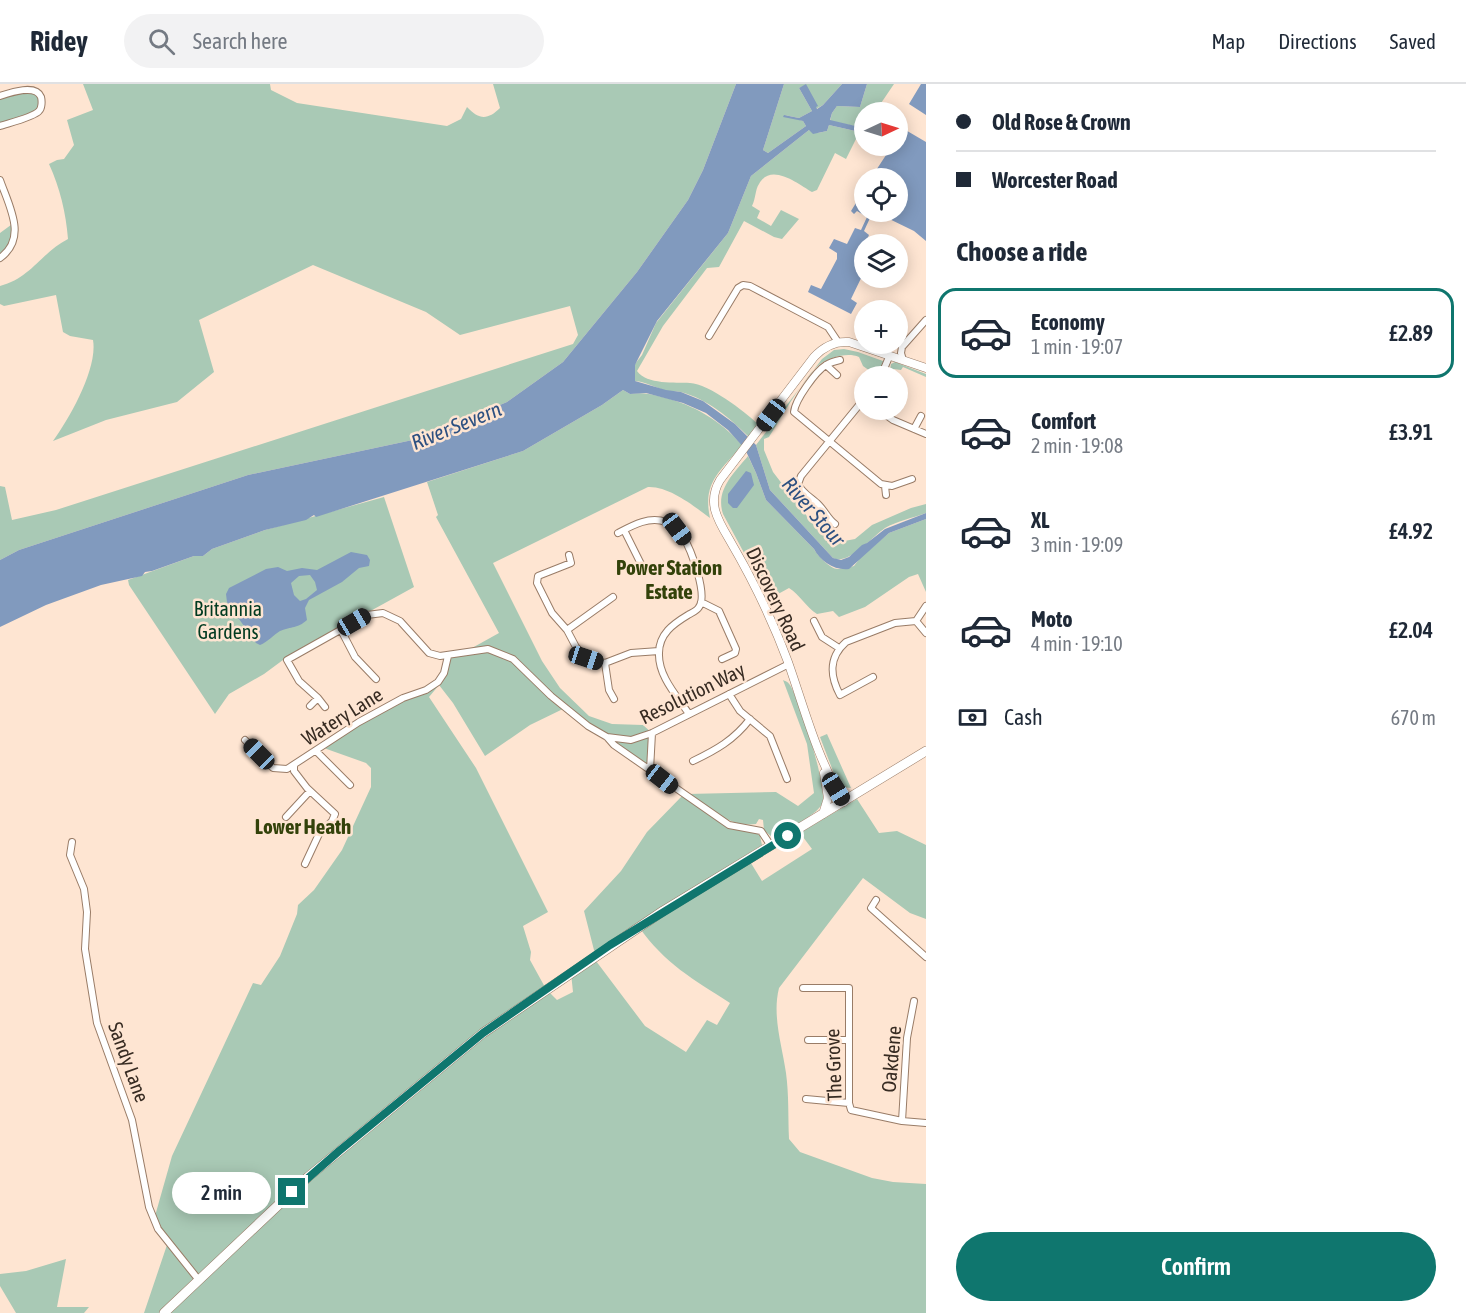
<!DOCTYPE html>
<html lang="en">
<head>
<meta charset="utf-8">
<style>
  :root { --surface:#fff; --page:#f2f2f3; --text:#1f2937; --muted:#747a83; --line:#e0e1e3; --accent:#0f766e }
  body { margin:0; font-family:"Asap Condensed",sans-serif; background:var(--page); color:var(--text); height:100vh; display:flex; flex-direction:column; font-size:22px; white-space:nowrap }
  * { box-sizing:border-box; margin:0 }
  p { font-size:20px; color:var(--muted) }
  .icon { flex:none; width:33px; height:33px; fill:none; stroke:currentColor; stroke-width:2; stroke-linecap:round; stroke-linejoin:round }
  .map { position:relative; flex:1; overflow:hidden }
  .side { display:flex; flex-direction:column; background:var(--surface); width:540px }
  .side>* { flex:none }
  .top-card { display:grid; align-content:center; height:132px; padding:0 30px; background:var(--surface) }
  .needle { width:39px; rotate:86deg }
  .fabs { position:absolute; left:854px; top:18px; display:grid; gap:12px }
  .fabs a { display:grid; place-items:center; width:54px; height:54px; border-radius:50%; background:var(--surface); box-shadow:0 3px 15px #0003; font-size:30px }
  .end { position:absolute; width:27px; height:27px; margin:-14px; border:8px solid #0f766e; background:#fff; box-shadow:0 0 0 3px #fff }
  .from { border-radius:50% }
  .bubble { position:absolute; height:42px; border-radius:21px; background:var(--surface); box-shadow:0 3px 15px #0003; font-size:20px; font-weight:600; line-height:42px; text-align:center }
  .car { position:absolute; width:18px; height:36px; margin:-18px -9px; border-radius:8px; box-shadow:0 0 4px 2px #0007; background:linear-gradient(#222 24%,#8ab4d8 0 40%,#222 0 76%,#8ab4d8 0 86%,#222 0) }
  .top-card b { display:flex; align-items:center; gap:21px; height:57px; font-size:22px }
  .top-card b+b { border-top:2px solid var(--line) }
  .top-card i { width:15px; height:15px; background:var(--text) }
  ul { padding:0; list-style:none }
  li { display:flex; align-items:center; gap:18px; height:90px; margin:0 12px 9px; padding:0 18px; border:3px solid transparent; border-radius:18px }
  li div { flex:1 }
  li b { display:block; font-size:22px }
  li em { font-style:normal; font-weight:600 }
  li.active { border-color:var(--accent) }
  li>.icon { width:54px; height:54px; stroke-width:1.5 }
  h2 { padding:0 30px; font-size:27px; line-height:72px }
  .pay { display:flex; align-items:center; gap:15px; height:66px; padding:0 30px; font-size:22px }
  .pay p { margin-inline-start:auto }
  .action { display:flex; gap:12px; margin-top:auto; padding:12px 30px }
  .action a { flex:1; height:69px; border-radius:36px; background:var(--accent); color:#fff; font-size:24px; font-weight:600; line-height:69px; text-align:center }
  header { display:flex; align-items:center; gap:36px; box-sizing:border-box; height:84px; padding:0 30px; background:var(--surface); border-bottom:2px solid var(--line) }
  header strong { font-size:28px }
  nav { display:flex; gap:33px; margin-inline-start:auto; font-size:21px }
  .search { width:420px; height:54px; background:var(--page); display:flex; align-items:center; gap:15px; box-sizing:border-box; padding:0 21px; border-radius:33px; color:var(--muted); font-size:22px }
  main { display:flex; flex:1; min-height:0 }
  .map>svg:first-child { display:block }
  .green { fill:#a9c9b5 }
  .water { fill:#819abe; fill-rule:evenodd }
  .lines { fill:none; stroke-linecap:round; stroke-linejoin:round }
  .minor-casing { stroke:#997c67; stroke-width:8 }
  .tertiary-casing { stroke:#997c67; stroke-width:9 }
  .primary-casing { stroke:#997c67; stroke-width:10 }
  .minor { stroke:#fff; stroke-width:6 }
  .tertiary { stroke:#fff; stroke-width:8 }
  .primary { stroke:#fff; stroke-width:9 }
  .route { stroke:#0f766e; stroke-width:8 }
  .labels { text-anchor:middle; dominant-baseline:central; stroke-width:5; stroke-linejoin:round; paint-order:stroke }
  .street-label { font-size:20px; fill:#372b22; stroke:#fee5d2 }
  .park-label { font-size:20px; fill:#003a20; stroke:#fee5d2 }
  .water-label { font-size:21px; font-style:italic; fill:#2d5081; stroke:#fee5d2 }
  .neighbourhood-label { font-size:21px; font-weight:bold; fill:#33420a; stroke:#fee5d2 }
</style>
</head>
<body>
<header>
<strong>Ridey</strong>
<div class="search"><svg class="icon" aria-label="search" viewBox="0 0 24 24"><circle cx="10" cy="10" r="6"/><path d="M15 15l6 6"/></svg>Search here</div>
<nav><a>Map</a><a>Directions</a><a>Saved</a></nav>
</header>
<main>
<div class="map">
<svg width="926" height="1229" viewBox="0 0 926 1229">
  <rect width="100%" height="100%" fill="#fee5d2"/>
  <path class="green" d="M83,0H270L271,6L297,19L447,42L461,35L467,23C479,36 488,36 500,24L493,0H736L703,86L688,116L637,188L563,278L507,318L422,354L248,391L19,466L0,476V402L5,403L12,436L56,426L573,260L578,251L570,222L460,251L426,228L313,181L199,236L214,288L177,318L106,336L53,357C70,334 98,284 93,256L70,252L63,248L56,211L4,222L0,220V202C31,194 42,168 68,155C66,129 60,104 49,80L57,76L64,75L74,61L67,36L93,26Z
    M784,0H842L823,21L816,25L806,1L799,4L812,27L799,34L784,31L803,37L806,42L768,69L763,66Z
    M867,0H894L875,28H864V44L830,37L832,29L837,22L860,23Z
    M23,4L41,12L39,27L0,42V12Z
    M829,41L864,49V53L856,55L846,75L835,69L817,106L812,108C798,100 771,78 759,100C755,106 756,114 752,122L760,127L757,134L771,142L781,126L799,135L782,155L774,153L744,137L719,183L707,184L663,242L637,287C647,301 675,298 690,299C709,300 744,327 758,340L749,353C730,334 707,315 681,308C676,307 671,308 667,307C656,304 646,298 635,297V280L642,271L656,239L728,149L751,92L809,46L818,49L827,47Z
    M15,138V155L0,174V149Z
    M844,265L858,268L883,277L884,279L877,292L863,282L859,273C848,268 830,273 820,280C805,291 780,336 769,353L764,355V366L773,388L813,440L831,456L839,458L855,455L872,441L911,424L926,420V429C913,434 897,437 885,444C872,453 848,482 833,474L770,406L756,361L822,275L834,266Z
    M895,278L926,290V293L903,283L901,286L894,285L892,288L890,286L891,280Z
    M623,306L630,310C641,308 651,310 662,313C694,321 720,336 742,361C721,387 702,398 710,434C694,422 669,402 648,403L493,479L542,577L560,604L589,632L612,640L643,641L652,649L650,686L565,624L530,641L485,672L453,619L439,601L429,613L476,684L548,828L523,842L531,868L530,876L546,905L557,916L573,908L571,889L593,873L645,942L686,968L707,936L717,941L730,919C693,895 665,880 639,843L597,871L594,866L584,827L621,787L647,748L683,711L729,741L731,745L757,749L760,752L762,761L746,771L762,797L812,765L800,749L857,715L879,749L897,747L926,761V835L910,829L863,794L779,904C772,932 782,961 786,989C789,1011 788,1033 789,1055L800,1068L872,1094L893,1098L926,1100V1229H144L168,1158L155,1132L172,1072L253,899L261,901L280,872L297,830L298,821L314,806L342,766L371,703V684L366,679L321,663L354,641L438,598L448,572L463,569L499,549L436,433L438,431L427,398L523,367L602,321Z
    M748,372L756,389L766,416L814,465C817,471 830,485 838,485C843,485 849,483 854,482L860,474L889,449L926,435V508L918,490L909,493L865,523L839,533L833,527L817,530C806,523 800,511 789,504L769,515L723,430C715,406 734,389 748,372Z
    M384,413L414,503L287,573L264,590L229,610L215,630L129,501L128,496L194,472H203L212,465L265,446Z
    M783,596C787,598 787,597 790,601C799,616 829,706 822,720C816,732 785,746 773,754L764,746L763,736L759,735L756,740C730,744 707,723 687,710L776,708L798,722L814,709L807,660Z
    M827,650L851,704L842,703L836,695L820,653Z
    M66,1175L57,1223H89L84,1229H16L0,1202V1190L26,1187Z"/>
  <path class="water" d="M736,0H784L763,66L768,69L806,42L803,37L783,33L784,31L799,34L812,27L799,4L806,0L818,22L816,23L817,25L823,21L842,0H867L860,23L837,22L832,29L830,36L864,44V49L829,41L827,47L813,50L809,46L751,92L728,149L657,237L635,281V297L666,306L681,308L703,317L735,340L756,361L770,406L833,474L841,476L849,473L862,461L867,459L885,445L926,429V435L889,449L849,485C835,487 820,477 814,465L766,416L756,389L745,365L728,346L706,329L683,319L646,309L630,310L623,306L602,321L523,367L316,433L314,431L306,436L265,446L226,460L212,465L203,472H194L152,487L145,488L142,492L101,501L46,521L0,543V476L19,466L248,391L422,354L507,318L563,278L637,188L688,116L703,86Z
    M921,0H926V31L909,20Z
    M897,41L926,58V157L914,147L875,128L872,135L870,134L864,147L869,151L862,166L864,167V188L851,215L857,219L851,230L808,208L811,201L821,205L837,175V169L829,164L834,155L847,160L855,144L861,146L867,133L857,127L854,130L851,127L864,106V128H897V94H871L888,68L887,62H897Z
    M746,387L751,389L754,401L737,424H733L728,419V410Z
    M351,468L367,471L370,476L369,482L359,484L342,498L309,516L305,524L307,536C297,545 292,542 280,547C273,551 268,558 260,561L256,559L227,518L226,510L229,504L266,485L278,483L287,487L302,484L317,486ZM310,491L315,498L317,506L306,515L300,517L294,511L291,499L299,492Z"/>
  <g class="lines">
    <defs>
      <path id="minor" d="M0,12C12,8 36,0 41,13C42,17 42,24 39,27C34,33 9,39 0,42
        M0,96C9,122 28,154 0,174
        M709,252L738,204L743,201L750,202L828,243L838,258
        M840,276C835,277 831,278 826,281C816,287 795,316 794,328L881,400L892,402L912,395
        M903,276L901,269L902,263L926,236
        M826,281L837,291
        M881,292L889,273
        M879,326L893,336L926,350
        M914,345L921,332
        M885,402L886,411
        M835,440C828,435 825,427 819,421C812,414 802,409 798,400L801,392L864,315
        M820,441L827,434
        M624,446L643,484
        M618,449C633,441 649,432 666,438C674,441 679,446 683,453C691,465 708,511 699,523C697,527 691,529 688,531C673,540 659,550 659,569C658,592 677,612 689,630
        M569,471L571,479L538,492L537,499L552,529L567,546L576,563L586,574L605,579L631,569L659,567
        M701,518L719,527L736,565L735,569L722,575
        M814,537L822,553L839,564
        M916,537L926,522
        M341,546L355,573L376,595
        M567,546L613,513
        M605,579L609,606L614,615
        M873,593L840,611C830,592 828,574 846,558L895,539L916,537L926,549
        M729,610L740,627L770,652L787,695
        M310,622L318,614
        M325,623L318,614L299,597L287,576L367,531L383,529L400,537L429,569L440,572L488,565L513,575L551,612L588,642L607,653L614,661L729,741L761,747L771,762
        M607,653L631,656L652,649L789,580
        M245,656L273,684L287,685L359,638L403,614L426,606L438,598L444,589L448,572
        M316,667L350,701
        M693,677C716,666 734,656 750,635
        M294,682V687L307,704L335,730L332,737L319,750L305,780
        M650,686L652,649
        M286,733L310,707
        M72,758L70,771L84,805L87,828L85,865L97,939L132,1036L149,1123L158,1145L198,1195
        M876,816L871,824L926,873
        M803,904H849V1019L851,1026L902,1037L926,1039
        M808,956H849
        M806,1015L849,1019
        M902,1037L907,954L914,917"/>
      <path id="tertiary" d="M844,718C817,675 805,626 788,578C772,535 752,494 729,455C717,435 707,418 720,396L814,273C824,262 835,257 849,258L926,284
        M823,730L828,714L824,689"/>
      <path id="primary" d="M164,1229L308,1093L483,949L663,827L926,667"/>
    </defs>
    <use href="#minor" class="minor-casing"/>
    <use href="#tertiary" class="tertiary-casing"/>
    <use href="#primary" class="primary-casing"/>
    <use href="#minor" class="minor"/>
    <use href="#tertiary" class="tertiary"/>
    <use href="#primary" class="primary"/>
  </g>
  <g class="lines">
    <path class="route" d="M292,1108L339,1067L483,949L610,861L788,752"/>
  </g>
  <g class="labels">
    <g class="street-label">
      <text transform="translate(776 515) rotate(65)">Discovery Road</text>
      <text transform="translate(692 609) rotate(-26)">Resolution Way</text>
      <text transform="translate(342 632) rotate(-32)">Watery Lane</text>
      <text transform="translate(891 975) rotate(-85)">Oakdene</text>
      <text transform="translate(129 978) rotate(70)">Sandy Lane</text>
      <text transform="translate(833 981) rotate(-92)">The Grove</text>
    </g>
    <g class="park-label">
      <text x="228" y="524">Britannia<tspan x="228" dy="23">Gardens</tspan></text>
    </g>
    <g class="water-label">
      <text transform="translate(456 341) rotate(-22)">River Severn</text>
      <text transform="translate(814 427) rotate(49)">River Stour</text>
    </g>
    <g class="neighbourhood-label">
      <text x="669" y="483">Power Station<tspan x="669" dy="24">Estate</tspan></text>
      <text x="303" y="742">Lower Heath</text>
    </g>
  </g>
</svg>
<div class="fabs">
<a><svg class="needle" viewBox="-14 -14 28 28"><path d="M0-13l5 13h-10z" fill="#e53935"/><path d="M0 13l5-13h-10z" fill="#747a83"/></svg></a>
<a><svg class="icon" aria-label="locate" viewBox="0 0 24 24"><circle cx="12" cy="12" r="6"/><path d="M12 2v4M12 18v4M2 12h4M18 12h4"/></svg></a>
<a><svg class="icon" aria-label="layers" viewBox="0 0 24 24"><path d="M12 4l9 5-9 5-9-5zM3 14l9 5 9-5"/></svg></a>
<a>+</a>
<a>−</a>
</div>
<i class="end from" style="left:788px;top:752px"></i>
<i class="end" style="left:292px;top:1108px"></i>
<div class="bubble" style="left:172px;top:1088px;width:99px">2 min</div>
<i class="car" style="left:771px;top:331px;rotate:217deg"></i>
<i class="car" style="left:677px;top:445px;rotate:143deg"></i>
<i class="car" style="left:354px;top:538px;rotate:60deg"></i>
<i class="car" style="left:586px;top:574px;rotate:108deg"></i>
<i class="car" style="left:259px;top:670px;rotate:315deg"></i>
<i class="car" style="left:662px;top:695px;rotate:128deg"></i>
<i class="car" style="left:836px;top:705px;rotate:148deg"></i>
</div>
<section class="side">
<div class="top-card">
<b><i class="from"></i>Old Rose &amp; Crown</b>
<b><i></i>Worcester Road</b>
</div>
<h2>Choose a ride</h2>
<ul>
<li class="active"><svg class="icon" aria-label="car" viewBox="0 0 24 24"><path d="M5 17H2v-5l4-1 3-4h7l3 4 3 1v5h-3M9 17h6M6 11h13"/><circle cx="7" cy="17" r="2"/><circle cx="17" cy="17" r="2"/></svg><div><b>Economy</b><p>1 min · 19:07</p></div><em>£2.89</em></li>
<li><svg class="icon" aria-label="car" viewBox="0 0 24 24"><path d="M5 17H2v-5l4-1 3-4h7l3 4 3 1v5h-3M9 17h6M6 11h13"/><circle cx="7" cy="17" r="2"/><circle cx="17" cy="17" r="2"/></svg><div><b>Comfort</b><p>2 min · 19:08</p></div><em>£3.91</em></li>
<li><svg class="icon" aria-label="car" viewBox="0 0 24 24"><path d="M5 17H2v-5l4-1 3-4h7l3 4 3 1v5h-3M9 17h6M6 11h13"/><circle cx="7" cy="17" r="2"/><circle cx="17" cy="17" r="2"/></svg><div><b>XL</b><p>3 min · 19:09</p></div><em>£4.92</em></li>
<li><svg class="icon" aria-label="car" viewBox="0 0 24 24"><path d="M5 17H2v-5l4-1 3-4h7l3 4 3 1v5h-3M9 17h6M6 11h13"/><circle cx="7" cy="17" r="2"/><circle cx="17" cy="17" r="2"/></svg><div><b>Moto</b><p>4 min · 19:10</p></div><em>£2.04</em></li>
</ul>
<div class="pay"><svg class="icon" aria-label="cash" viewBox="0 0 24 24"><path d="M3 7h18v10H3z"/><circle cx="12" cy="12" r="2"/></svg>Cash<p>670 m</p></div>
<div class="action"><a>Confirm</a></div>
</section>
</main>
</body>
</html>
